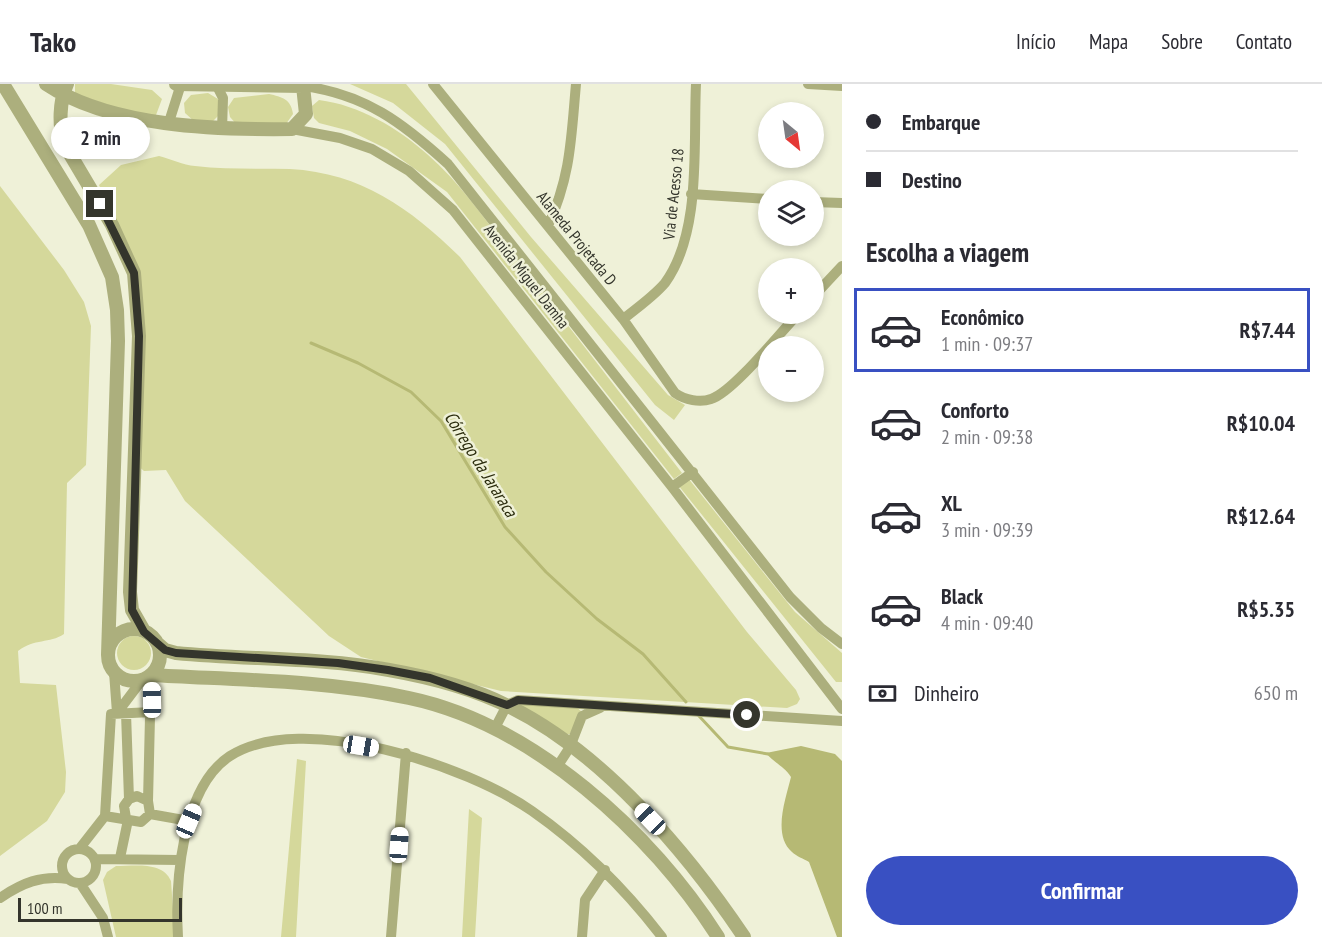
<!DOCTYPE html>
<html lang="pt">
<head>
<meta charset="utf-8">
<style>
  :root { --surface:#fff; --page:#f7f7f7; --text:#2b2b33; --muted:#7c7c81; --line:#e1e1e2; --accent:#3950c2 }
  body { margin:0; font-family:"PT Sans Narrow",sans-serif; background:var(--page); color:var(--text); height:100vh; display:flex; flex-direction:column; font-size:22px; white-space:nowrap }
  * { box-sizing:border-box; margin:0 }
  p { font-size:20px; color:var(--muted) }
  .icon { flex:none; width:33px; height:33px; fill:none; stroke:currentColor; stroke-width:2; stroke-linecap:round; stroke-linejoin:round }
  .map { position:relative; flex:1; overflow:hidden }
  .drawer { display:flex; flex-direction:column; background:var(--surface); width:480px }
  .drawer>* { flex:none }
  .top-card { display:grid; align-content:center; height:132px; padding:0 24px; background:var(--surface) }
  .needle { width:39px; rotate:151deg }
  .tools { position:absolute; left:758px; top:18px; display:grid; gap:12px }
  .tools a { display:grid; place-items:center; width:66px; height:66px; border-radius:50%; background:var(--surface); box-shadow:0 3px 9px #0003; font-size:30px }
  .scale { position:absolute; left:18px; bottom:15px; width:164px; box-sizing:border-box; padding-left:6px; border:3px solid #34352c; border-top:0; font-size:16px; line-height:21px; white-space:nowrap; color:#34352c; -webkit-text-stroke:4px #eff1d8; paint-order:stroke }
  .end { position:absolute; width:27px; height:27px; margin:-14px; border:8px solid #34352c; background:#fff; box-shadow:0 0 0 3px #fff }
  .from { border-radius:50% }
  .bubble { position:absolute; height:42px; border-radius:21px; background:var(--surface); box-shadow:0 3px 9px #0003; font-size:20px; font-weight:700; line-height:42px; text-align:center }
  .car { position:absolute; width:18px; height:36px; margin:-18px -9px; border-radius:8px; box-shadow:0 0 4px 2px #0007; background:linear-gradient(#fff 24%,#345 0 40%,#fff 0 76%,#345 0 86%,#fff 0) }
  .top-card b { display:flex; align-items:center; gap:21px; height:57px; font-size:22px }
  .top-card b+b { border-top:2px solid var(--line) }
  .top-card i { width:15px; height:15px; background:var(--text) }
  ul { padding:0; list-style:none }
  li { display:flex; align-items:center; gap:18px; height:84px; margin:0 12px 9px; padding:0 12px; border:3px solid transparent; border-radius:0px }
  li div { flex:1 }
  li b { display:block; font-size:22px }
  li em { font-style:normal; font-weight:700 }
  li.current { border-color:var(--accent) }
  li>.icon { width:54px; height:54px; stroke-width:1.5 }
  h2 { padding:0 24px; font-size:27px; line-height:72px }
  .pay { display:flex; align-items:center; gap:15px; height:66px; padding:0 24px; font-size:22px }
  .pay p { margin-inline-start:auto }
  .cta { display:flex; gap:12px; margin-top:auto; padding:12px 24px }
  .cta a { flex:1; height:69px; border-radius:36px; background:var(--accent); color:#fff; font-size:24px; font-weight:700; line-height:69px; text-align:center }
  header { display:flex; align-items:center; gap:36px; box-sizing:border-box; height:84px; padding:0 30px; background:var(--surface); border-bottom:2px solid var(--line) }
  header strong { font-size:28px }
  nav { display:flex; gap:33px; margin-inline-start:auto; font-size:21px }
  main { display:flex; flex:1; min-height:0 }
  .map>svg:first-child { display:block }
  .green { fill:#d5d89b }
  .water { fill:#b6b974 }
  .lines { fill:none; stroke-linecap:round; stroke-linejoin:round }
  .stream { stroke:#b6b974; stroke-width:3 }
  .minor { stroke:#acaf7d; stroke-width:10 }
  .tertiary { stroke:#acaf7d; stroke-width:14 }
  .route { stroke:#34352c; stroke-width:8 }
  .labels { text-anchor:middle; dominant-baseline:central; stroke-width:5; stroke-linejoin:round; paint-order:stroke }
  .street-label { font-size:16px; fill:#34352c; stroke:#eff1d8 }
  .water-label { font-size:18px; font-style:italic; fill:#2b2c0d; stroke:#eff1d8 }
</style>
</head>
<body>
<header>
<strong>Tako</strong>
<nav><a>Início</a><a>Mapa</a><a>Sobre</a><a>Contato</a></nav>
</header>
<main>
<div class="map">
<svg width="842" height="853" viewBox="0 0 842 853">
  <rect width="100%" height="100%" fill="#eff1d8"/>
  <path class="green" d="M75,0H111L152,6L162,15L156,31L144,33L75,10Z
    M350,0H406L531,153L668,311L685,321L674,336L655,321L445,60L393,19Z
    M208,9L218,15L220,30L213,37L195,38L185,29L184,19L191,11Z
    M269,10C282,13 291,15 293,30L286,40L237,41L230,33L228,23L234,14Z
    M319,16C359,21 398,44 427,70C462,100 489,142 518,177C573,248 627,318 682,389L674,395L447,108L387,65L350,47L319,39L314,34L312,22Z
    M159,72C171,75 183,81 195,82C226,86 259,84 290,85C362,89 411,125 460,173L747,548L796,606L800,615L797,620L787,624L501,607L361,573L329,552L185,417L166,386L144,387L137,381L141,193L99,101L121,81Z
    M0,102L64,186L84,218L91,242L86,381L67,399L64,550C49,560 35,554 18,567L20,599L56,601L66,688L65,708L47,737L0,772Z
    M688,394L795,528L842,569V598H836L678,401Z
    M117 569a17 17 0 1 1 34 0a17 17 0 1 1-34 0Z
    M522,619L576,623L581,627L570,650L564,651L519,622Z
    M297,675L306,677L296,853H281Z
    M469,725L482,734L475,853H462Z
    M116,782C134,782 163,777 171,797L175,853H116L103,796L107,788Z"/>
  <path class="water" d="M801,662L835,670L842,677V853H837L809,778C804,775 796,772 792,768C772,751 786,714 791,693C784,682 774,679 766,669Z"/>
  <g class="lines">
    <path class="stream" d="M311,259L358,279L411,308L441,337L505,443L546,488L597,535L643,570L686,618
      M699,632L728,663L768,670"/>
    <path class="minor" d="M216,0L223,14L222,46
      M433,0L623,235L675,309C685,316 700,319 711,315C733,308 780,249 798,230
      M808,0L842,2
      M303,2C365,10 403,39 448,80L790,513L821,544L842,560
      M169,38L181,0
      M292,45L340,54L372,65L409,87L453,126L672,403L842,625
      M691,110L768,115
      M813,118L842,119
      M548,142C571,91 571,55 576,0
      M813,213L842,182
      M623,235C636,225 654,212 665,199C702,148 693,61 696,0
      M672,403L693,388
      M114,588L117,629L142,596
      M126,629L129,715
      M495,644L507,621L518,616L842,637
      M557,683L570,663L582,632L600,624
      M148,717L151,591
      M150,730L189,737
      M105,732L141,738L150,730L148,717L137,712L129,715L124,722L126,734
      M80,764L105,732L111,630L152,628
      M62 782a17 17 0 1 1 34 0a17 17 0 1 1-34 0Z
      M120,774L128,736
      M95,775L180,776
      M80,799L103,834L108,853
      M0,814C22,799 41,791 68,795
      M178,853C175,800 181,704 230,672C302,626 468,682 532,727C582,762 625,805 662,853
      M391,853L406,669
      M582,853L585,816L605,786"/>
    <path class="tertiary" d="M3,0L89,141L112,193L117,226L118,257L108,571
      M46,0C110,43 216,46 292,45L306,30L303,2L176,0
      M67,0C59,18 59,41 64,60L112,141L134,189L139,252L130,508L132,526L144,547
      M108 571a26 26 0 1 1 52 0a26 26 0 1 1-52 0Z
      M157,559L165,566L176,569C247,576 319,573 389,586C429,593 473,604 510,623C603,669 687,768 744,853
      M151,591C237,596 325,596 409,614C533,640 652,749 718,853"/>
  </g>
  <g class="lines">
    <path class="route" d="M100,120L134,189L139,252L132,526L144,548L165,566L176,569L338,579L388,586L430,594L507,621L518,616L747,631"/>
  </g>
  <g class="labels">
    <g class="street-label">
      <text transform="translate(673 110) rotate(-84)">Via de Acesso 18</text>
      <text transform="translate(577 154) rotate(51)">Alameda Projetada D</text>
      <text transform="translate(527 192) rotate(52)">Avenida Miguel Damha</text>
    </g>
    <g class="water-label">
      <text transform="translate(481 380) rotate(58)">Córrego da Jararaca</text>
    </g>
  </g>
</svg>
<div class="tools">
<a><svg class="needle" viewBox="-14 -14 28 28"><path d="M0-13l5 13h-10z" fill="#e53935"/><path d="M0 13l5-13h-10z" fill="#7c7c81"/></svg></a>
<a><svg class="icon" aria-label="layers" viewBox="0 0 24 24"><path d="M12 4l9 5-9 5-9-5zM3 14l9 5 9-5"/></svg></a>
<a>+</a>
<a>−</a>
</div>
<div class="scale">100 m</div>
<i class="end from" style="left:747px;top:631px"></i>
<i class="end" style="left:100px;top:120px"></i>
<div class="bubble" style="left:51px;top:33px;width:99px">2 min</div>
<i class="car" style="left:152px;top:616px;rotate:359deg"></i>
<i class="car" style="left:361px;top:662px;rotate:99deg"></i>
<i class="car" style="left:650px;top:735px;rotate:316deg"></i>
<i class="car" style="left:189px;top:737px;rotate:23deg"></i>
<i class="car" style="left:399px;top:761px;rotate:4deg"></i>
</div>
<section class="drawer">
<div class="top-card">
<b><i class="from"></i>Embarque</b>
<b><i></i>Destino</b>
</div>
<h2>Escolha a viagem</h2>
<ul>
<li class="current"><svg class="icon" aria-label="car" viewBox="0 0 24 24"><path d="M5 17H2v-5l4-1 3-4h7l3 4 3 1v5h-3M9 17h6M6 11h13"/><circle cx="7" cy="17" r="2"/><circle cx="17" cy="17" r="2"/></svg><div><b>Econômico</b><p>1 min · 09:37</p></div><em>R$7.44</em></li>
<li><svg class="icon" aria-label="car" viewBox="0 0 24 24"><path d="M5 17H2v-5l4-1 3-4h7l3 4 3 1v5h-3M9 17h6M6 11h13"/><circle cx="7" cy="17" r="2"/><circle cx="17" cy="17" r="2"/></svg><div><b>Conforto</b><p>2 min · 09:38</p></div><em>R$10.04</em></li>
<li><svg class="icon" aria-label="car" viewBox="0 0 24 24"><path d="M5 17H2v-5l4-1 3-4h7l3 4 3 1v5h-3M9 17h6M6 11h13"/><circle cx="7" cy="17" r="2"/><circle cx="17" cy="17" r="2"/></svg><div><b>XL</b><p>3 min · 09:39</p></div><em>R$12.64</em></li>
<li><svg class="icon" aria-label="car" viewBox="0 0 24 24"><path d="M5 17H2v-5l4-1 3-4h7l3 4 3 1v5h-3M9 17h6M6 11h13"/><circle cx="7" cy="17" r="2"/><circle cx="17" cy="17" r="2"/></svg><div><b>Black</b><p>4 min · 09:40</p></div><em>R$5.35</em></li>
</ul>
<div class="pay"><svg class="icon" aria-label="cash" viewBox="0 0 24 24"><path d="M3 7h18v10H3z"/><circle cx="12" cy="12" r="2"/></svg>Dinheiro<p>650 m</p></div>
<div class="cta"><a>Confirmar</a></div>
</section>
</main>
</body>
</html>
